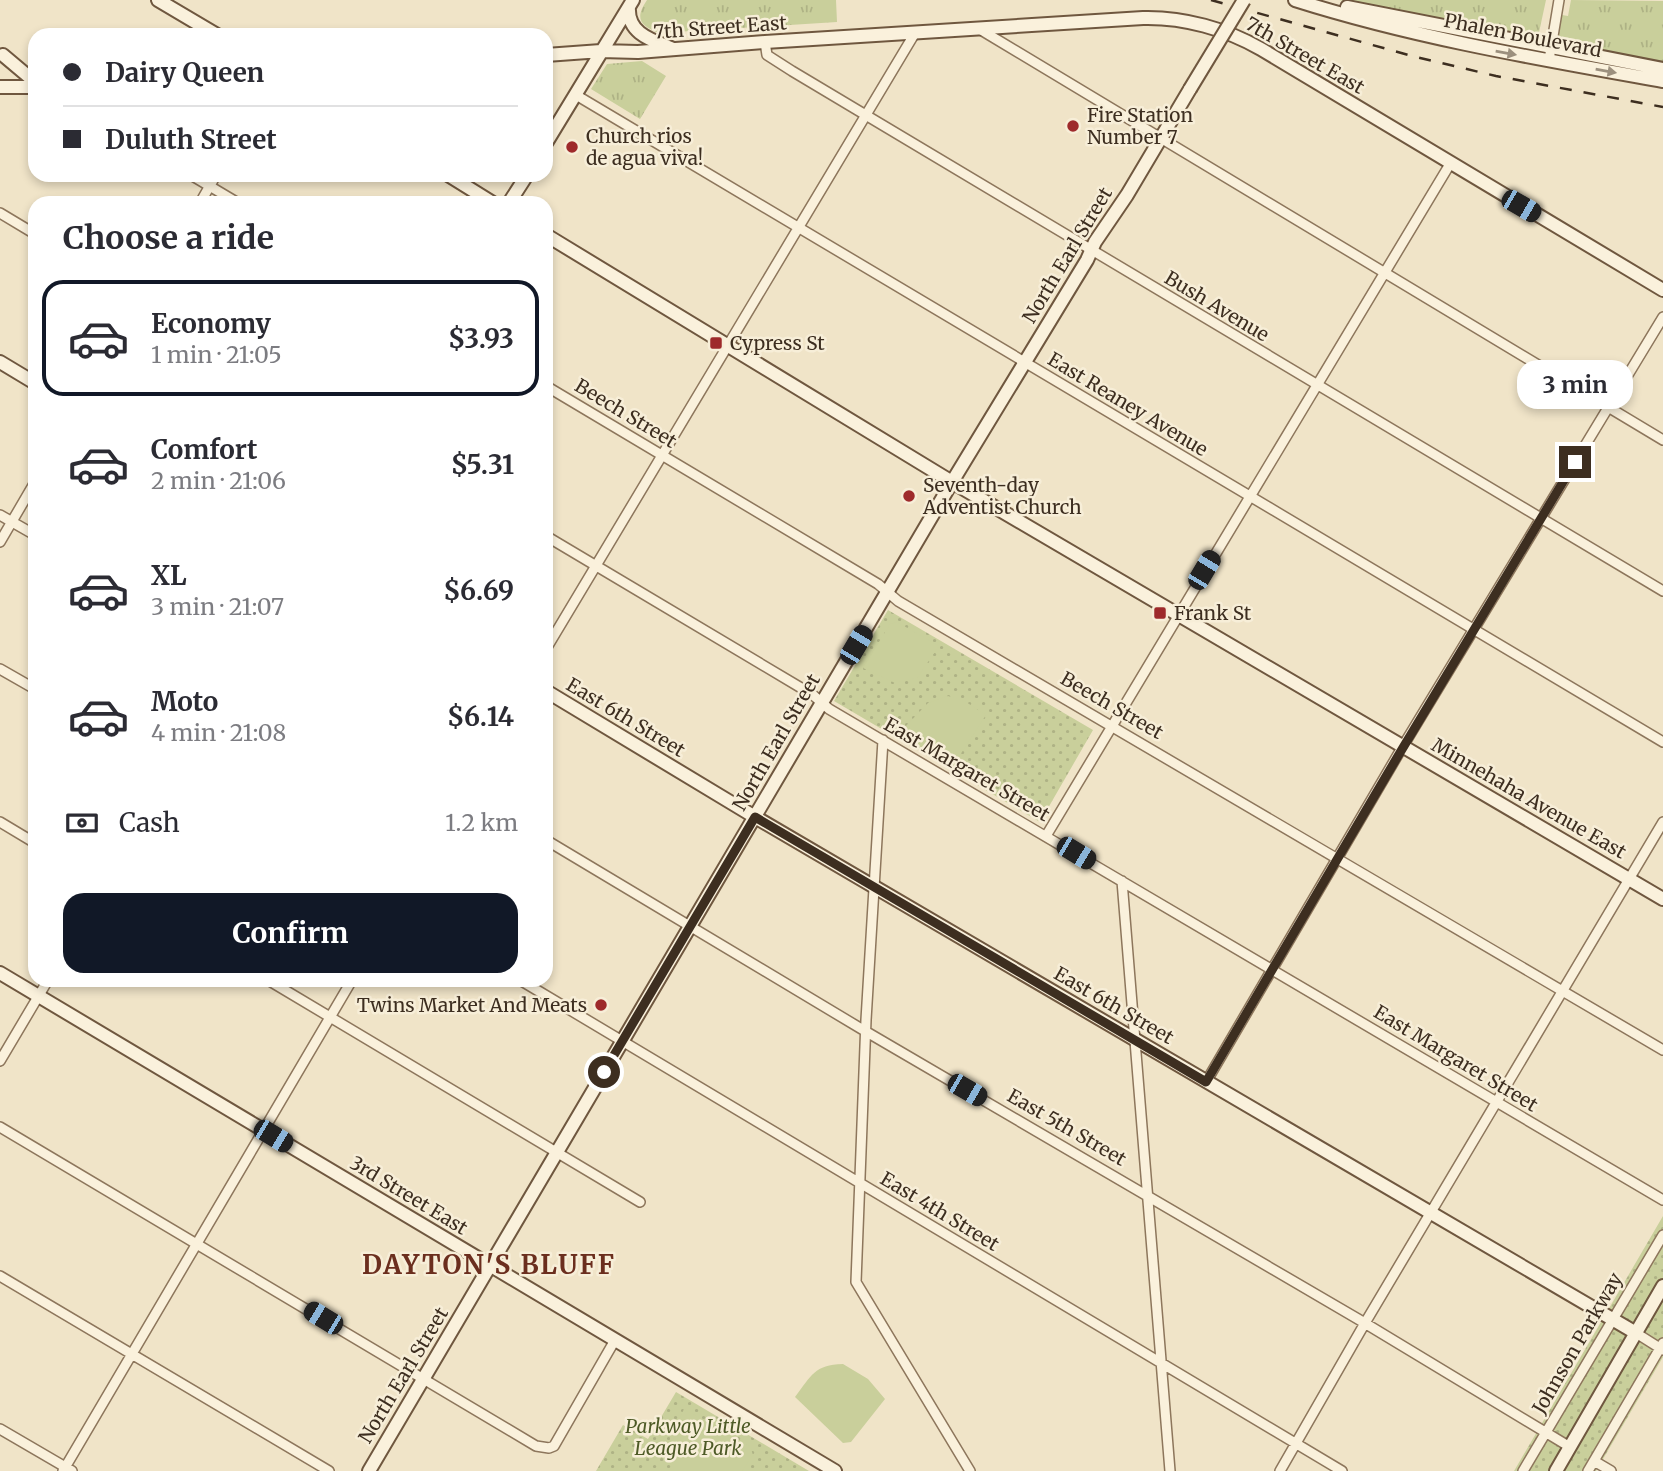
<!DOCTYPE html>
<html lang="en">
<head>
<meta charset="utf-8">
<style>
  :root { --surface:#fff; --page:#f2f2f3; --text:#2b2b33; --muted:#7c7c81; --line:#e1e1e2; --accent:#111827 }
  body { margin:0; font-family:Merriweather,serif; background:var(--page); color:var(--text); height:100vh; display:flex; flex-direction:column; font-size:26px; white-space:nowrap }
  * { box-sizing:border-box; margin:0 }
  p { font-size:23px; color:var(--muted) }
  .icon { flex:none; width:38px; height:38px; fill:none; stroke:currentColor; stroke-width:2; stroke-linecap:round; stroke-linejoin:round }
  .map { position:relative; flex:1; overflow:hidden }
  .sheet { position:absolute; left:28px; top:196px; width:525px; height:791px; display:flex; flex-direction:column; background:var(--surface); border-radius:21px; box-shadow:0 4px 10px #0003 }
  .sheet>* { flex:none }
  .banner { position:absolute; left:28px; top:28px; width:525px; height:154px; border-radius:21px; box-shadow:0 4px 10px #0003; display:grid; align-content:center; height:154px; padding:0 35px; background:var(--surface) }
  .end { position:absolute; width:32px; height:32px; margin:-16px; border:9px solid #3d2e20; background:#fff; box-shadow:0 0 0 4px #fff }
  .from { border-radius:50% }
  .bubble { position:absolute; height:49px; border-radius:21px; background:var(--surface); box-shadow:0 4px 10px #0003; font-size:23px; font-weight:700; line-height:49px; text-align:center }
  .car { position:absolute; width:21px; height:42px; margin:-21px -10px; border-radius:9px; box-shadow:0 0 5px 2px #0007; background:linear-gradient(#222 24%,#8ab4d8 0 40%,#222 0 76%,#8ab4d8 0 86%,#222 0) }
  .banner b { display:flex; align-items:center; gap:24px; height:66px; font-size:26px }
  .banner b+b { border-top:2px solid var(--line) }
  .banner i { width:18px; height:18px; background:var(--text) }
  ul { padding:0; list-style:none }
  li { display:flex; align-items:center; gap:21px; height:116px; margin:0 14px 10px; padding:0 21px; border:4px solid transparent; border-radius:21px }
  li div { flex:1 }
  li b { display:block; font-size:26px }
  li em { font-style:normal; font-weight:700 }
  li.selected { border-color:var(--accent) }
  li>.icon { width:63px; height:63px; stroke-width:1.5 }
  h2 { padding:0 35px; font-size:32px; line-height:84px }
  .pay { display:flex; align-items:center; gap:18px; height:77px; padding:0 35px; font-size:26px }
  .pay p { margin-inline-start:auto }
  .cta { display:flex; gap:14px; margin-top:auto; padding:14px 35px }
  .cta a { flex:1; height:80px; border-radius:21px; background:var(--accent); color:#fff; font-size:28px; font-weight:700; line-height:80px; text-align:center }
  .map>svg:first-child { display:block }
  .grass { fill:url(#grass-tufts) }
  .park { fill:url(#park-dots) }
  .garden { fill:#c9cf9b }
  .lines { fill:none; stroke-linecap:round; stroke-linejoin:round }
  .street-casing { stroke:#8d765c; stroke-width:12 }
  .secondary-casing { stroke:#6f573f; stroke-width:16 }
  .street { stroke:#faf1dc; stroke-width:9 }
  .secondary { stroke:#faf1dc; stroke-width:12 }
  .rail { stroke:#3d2e20; stroke-width:2.5; stroke-dasharray:12 12; stroke-linecap:butt }
  .secondary-bridge-casing { stroke:#6f573f; stroke-width:16; stroke-linecap:butt }
  .secondary-bridge { stroke:#faf1dc; stroke-width:12 }
  .oneway { fill:#9c907e }
  .route { stroke:#3d2e20; stroke-width:9 }
  .poi-dot { fill:#9e2a2b; stroke:#f7eed8; stroke-width:2.5 }
  .labels { text-anchor:middle; dominant-baseline:central; stroke-width:5; stroke-linejoin:round; paint-order:stroke }
  .street-label { font-size:19px; fill:#3d2e20; stroke:#f7eed8 }
  .poi-label { font-size:19px; fill:#3d2e20; stroke:#f7eed8; text-anchor:start }
  .park-label { font-size:19px; font-style:italic; fill:#4d5a26; stroke:#f7eed8 }
  .district-label { font-size:26px; font-weight:bold; letter-spacing:2px; fill:#6b2e1e; stroke:#f7eed8 }
</style>
</head>
<body>
<div class="map">
<svg width="1663" height="1471" viewBox="0 0 1663 1471">
  <defs>
    <pattern id="grass-tufts" width="24" height="20" patternUnits="userSpaceOnUse" patternTransform="scale(1.75)"><rect width="24" height="20" fill="#c9cf9b"/><path d="M3 7l-1-3M5 7V3M7 7l1-3M15 17l-1-3M17 17v-4M19 17l1-3" fill="none" stroke="#aeb285"/></pattern>
    <pattern id="park-dots" width="8" height="8" patternUnits="userSpaceOnUse" patternTransform="scale(1.75)"><rect width="8" height="8" fill="#c9cf9b"/><path d="M2 2h.1M6 6h.1" fill="none" stroke="#aeb285" stroke-width="1.8" stroke-linecap="round"/></pattern>
  </defs>
  <rect width="100%" height="100%" fill="#f0e4c8"/>
  <path class="grass" d="M647,0H836L837,22L659,33C639,25 635,18 647,0Z
    M1339,0H1546L1538,37L1534,39Z
    M1571,0L1663,1V63L1562,43L1558,34L1562,15L1568,16Z
    M642,61L666,76L640,119L591,89L607,64Z"/>
  <path class="park" d="M888,610L1093,730L1040,822L834,701Z
    M1663,1216V1357L1596,1471H1514Z
    M676,1392L809,1471H596L623,1425L648,1439Z"/>
  <path class="garden" d="M897,622L939,646L917,678L895,683L863,668L890,624Z
    M948,696L966,702L986,715L960,755L948,758L903,729L928,703Z
    M843,1364L868,1379L885,1399L851,1442L843,1443L795,1397C812,1375 814,1365 843,1364Z
    M684,1409L750,1446L753,1455L742,1471H671L670,1438Z"/>
  <g class="lines">
    <defs>
      <path id="street" d="M981,30L1663,440
        M765,42L767,55L792,71L1663,591
        M1549,60L1559,0
        M576,95L1663,742
        M191,175L238,203
        M200,203L216,175
        M0,213L35,234
        M546,386L878,584L898,601L1663,1050
        M0,515L35,535
        M546,536L813,695L829,709L1663,1200
        M0,542L35,482
        M546,649L915,33
        M0,669L35,689
        M883,740L866,1020L856,1282L970,1471
        M0,822L35,843
        M1046,836L1450,164
        M546,840L865,1031L1358,1319L1570,1447
        M1122,881L1170,1471
        M268,980L640,1202
        M520,980L1342,1471
        M0,1061L48,980
        M1206,1082L1403,746L1663,317
        M0,1127L536,1446L549,1448L554,1446L615,1340
        M0,1276L329,1471
        M1636,1333L1663,1350
        M0,1429L72,1471
        M1594,1461L1611,1471
        M63,1471L352,980
        M1280,1471L1365,1323L1663,822
        M1523,1471L1663,1235
        M1588,1471L1663,1343"/>
      <path id="secondary" d="M158,0L217,35
        M1295,0C1415,38 1540,59 1663,81
        M629,7C627,33 651,40 671,48
        M1347,7L1663,69
        M3,55L35,82
        M546,55L601,51L638,52L765,42L1143,18C1184,17 1226,29 1261,49L1663,290
        M0,87H35
        M546,143L633,0
        M448,175L493,203
        M509,203L527,175
        M546,235L952,482L1663,899
        M0,362L35,383
        M546,691L755,817L1636,1333
        M0,973L835,1471
        M369,1471L952,482L1087,260L1095,242L1127,195L1190,89
        M1556,1471L1663,1286"/>
    </defs>
    <use href="#street" class="street-casing"/>
    <use href="#secondary" class="secondary-casing"/>
    <use href="#street" class="street"/>
    <use href="#secondary" class="secondary"/>
    <path class="rail" d="M1211,0L1412,56L1496,76L1663,107"/>
    <defs>
      <path id="secondary-bridge" d="M1190,89L1244,0"/>
    </defs>
    <use href="#secondary-bridge" class="secondary-bridge-casing"/>
    <use href="#secondary-bridge" class="secondary-bridge"/>
  </g>
  <defs><path id="oneway-solid" d="M-6-.8H1V-3.2L6.5 0L1 3.2V.8H-6Z" transform="scale(1.75)"/></defs>
  <g class="oneway">
    <use href="#oneway-solid" transform="translate(1506 53) rotate(10)"/>
    <use href="#oneway-solid" transform="translate(1606 71) rotate(10)"/>
  </g>
  <g class="lines">
    <path class="route" d="M604,1072L755,817L1206,1082L1398,756L1575,462"/>
  </g>
  <g class="poi-dot">
    <circle cx="1073" cy="126" r="7"/>
    <circle cx="572" cy="147" r="7"/>
    <rect x="709" y="336" width="14" height="14" rx="3.5"/>
    <circle cx="909" cy="496" r="7"/>
    <rect x="1153" y="606" width="14" height="14" rx="3.5"/>
    <circle cx="601" cy="1005" r="7"/>
  </g>
  <g class="labels">
    <g class="street-label">
      <text transform="translate(720 27) rotate(-4)">7th Street East</text>
      <text transform="translate(1523 35) rotate(11)">Phalen Boulevard</text>
      <text transform="translate(1305 55) rotate(30)">7th Street East</text>
      <text transform="translate(1067 255) rotate(-59)">North Earl Street</text>
      <text transform="translate(1217 306) rotate(31)">Bush Avenue</text>
      <text transform="translate(1128 404) rotate(31)">East Reaney Avenue</text>
      <text transform="translate(626 413) rotate(31)">Beech Street</text>
      <text transform="translate(1112 705) rotate(30)">Beech Street</text>
      <text transform="translate(626 717) rotate(31)">East 6th Street</text>
      <text transform="translate(776 742) rotate(-60)">North Earl Street</text>
      <text transform="translate(967 769) rotate(30)">East Margaret Street</text>
      <text transform="translate(1529 798) rotate(30)">Minnehaha Avenue East</text>
      <text transform="translate(1114 1005) rotate(30)">East 6th Street</text>
      <text transform="translate(1456 1058) rotate(31)">East Margaret Street</text>
      <text transform="translate(1067 1127) rotate(30)">East 5th Street</text>
      <text transform="translate(409 1195) rotate(31)">3rd Street East</text>
      <text transform="translate(940 1211) rotate(31)">East 4th Street</text>
      <text transform="translate(1577 1343) rotate(-60)">Johnson Parkway</text>
      <text transform="translate(403 1375) rotate(-59)">North Earl Street</text>
    </g>
    <g class="poi-label">
      <text x="1087" y="115">Fire Station<tspan x="1087" dy="22">Number 7</tspan></text>
      <text x="586" y="136">Church rios<tspan x="586" dy="22">de agua viva!</tspan></text>
      <text x="730" y="343">Cypress St</text>
      <text x="923" y="485">Seventh-day<tspan x="923" dy="22">Adventist Church</tspan></text>
      <text x="1174" y="613">Frank St</text>
      <text x="587" y="1005" text-anchor="end">Twins Market And Meats</text>
    </g>
    <g class="park-label">
      <text x="688" y="1426">Parkway Little<tspan x="688" dy="22">League Park</tspan></text>
    </g>
    <g class="district-label">
      <text x="489" y="1264">DAYTON'S BLUFF</text>
    </g>
  </g>
</svg>
<i class="end from" style="left:604px;top:1072px"></i>
<i class="end" style="left:1575px;top:462px"></i>
<div class="bubble" style="left:1517px;top:360px;width:116px">3 min</div>
<i class="car" style="left:1521px;top:206px;rotate:120deg"></i>
<i class="car" style="left:1204px;top:570px;rotate:31deg"></i>
<i class="car" style="left:856px;top:645px;rotate:31deg"></i>
<i class="car" style="left:1076px;top:853px;rotate:121deg"></i>
<i class="car" style="left:967px;top:1090px;rotate:120deg"></i>
<i class="car" style="left:273px;top:1136px;rotate:121deg"></i>
<i class="car" style="left:323px;top:1318px;rotate:301deg"></i>
<div class="banner">
<b><i class="from"></i>Dairy Queen</b>
<b><i></i>Duluth Street</b>
</div>
<section class="sheet">
<h2>Choose a ride</h2>
<ul>
<li class="selected"><svg class="icon" aria-label="car" viewBox="0 0 24 24"><path d="M5 17H2v-5l4-1 3-4h7l3 4 3 1v5h-3M9 17h6M6 11h13"/><circle cx="7" cy="17" r="2"/><circle cx="17" cy="17" r="2"/></svg><div><b>Economy</b><p>1 min · 21:05</p></div><em>$3.93</em></li>
<li><svg class="icon" aria-label="car" viewBox="0 0 24 24"><path d="M5 17H2v-5l4-1 3-4h7l3 4 3 1v5h-3M9 17h6M6 11h13"/><circle cx="7" cy="17" r="2"/><circle cx="17" cy="17" r="2"/></svg><div><b>Comfort</b><p>2 min · 21:06</p></div><em>$5.31</em></li>
<li><svg class="icon" aria-label="car" viewBox="0 0 24 24"><path d="M5 17H2v-5l4-1 3-4h7l3 4 3 1v5h-3M9 17h6M6 11h13"/><circle cx="7" cy="17" r="2"/><circle cx="17" cy="17" r="2"/></svg><div><b>XL</b><p>3 min · 21:07</p></div><em>$6.69</em></li>
<li><svg class="icon" aria-label="car" viewBox="0 0 24 24"><path d="M5 17H2v-5l4-1 3-4h7l3 4 3 1v5h-3M9 17h6M6 11h13"/><circle cx="7" cy="17" r="2"/><circle cx="17" cy="17" r="2"/></svg><div><b>Moto</b><p>4 min · 21:08</p></div><em>$6.14</em></li>
</ul>
<div class="pay"><svg class="icon" aria-label="cash" viewBox="0 0 24 24"><path d="M3 7h18v10H3z"/><circle cx="12" cy="12" r="2"/></svg>Cash<p>1.2 km</p></div>
<div class="cta"><a>Confirm</a></div>
</section>
</div>
</body>
</html>
